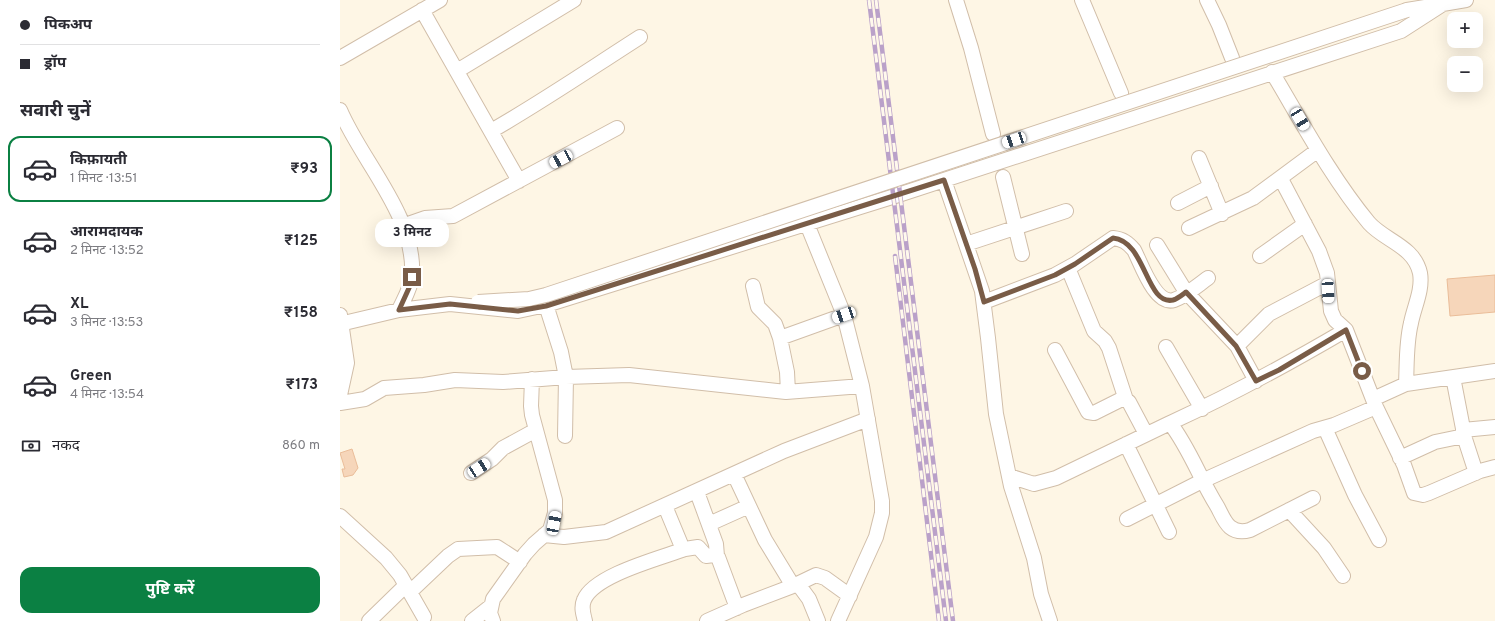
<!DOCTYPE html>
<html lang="hi">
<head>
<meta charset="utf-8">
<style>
  :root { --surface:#fff; --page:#f7f7f7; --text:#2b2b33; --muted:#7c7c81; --line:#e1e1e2; --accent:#0b8043 }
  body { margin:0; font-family:Overpass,"Noto Sans Devanagari",sans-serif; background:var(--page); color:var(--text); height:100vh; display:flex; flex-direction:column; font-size:15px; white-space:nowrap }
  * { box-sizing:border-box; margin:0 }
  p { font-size:13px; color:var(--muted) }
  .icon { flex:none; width:22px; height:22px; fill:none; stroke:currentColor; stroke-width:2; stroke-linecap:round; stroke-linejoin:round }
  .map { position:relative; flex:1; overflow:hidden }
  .side { display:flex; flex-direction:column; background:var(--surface); width:340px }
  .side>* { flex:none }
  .banner { display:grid; align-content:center; height:88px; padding:0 20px; background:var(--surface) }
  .controls { position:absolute; left:1107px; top:12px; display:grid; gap:8px }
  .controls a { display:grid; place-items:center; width:36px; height:36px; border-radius:8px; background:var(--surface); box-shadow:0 4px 16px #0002; font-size:20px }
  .end { position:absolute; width:18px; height:18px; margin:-9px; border:5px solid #795c47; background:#fff; box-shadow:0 0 0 2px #fff }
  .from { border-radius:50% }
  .bubble { position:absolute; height:28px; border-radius:12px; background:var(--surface); box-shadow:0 4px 16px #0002; font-size:13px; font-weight:700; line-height:28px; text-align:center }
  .car { position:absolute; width:12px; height:24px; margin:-12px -6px; border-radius:5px; box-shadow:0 0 3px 1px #0007; background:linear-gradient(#fff 24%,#345 0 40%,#fff 0 76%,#345 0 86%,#fff 0) }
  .banner b { display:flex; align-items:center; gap:14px; height:38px; font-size:15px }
  .banner b+b { border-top:1px solid var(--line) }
  .banner i { width:10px; height:10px; background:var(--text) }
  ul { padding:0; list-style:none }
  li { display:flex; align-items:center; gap:12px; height:66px; margin:0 8px 6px; padding:0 12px; border:2px solid transparent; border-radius:12px }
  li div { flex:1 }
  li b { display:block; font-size:15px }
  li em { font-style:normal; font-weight:700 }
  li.active { border-color:var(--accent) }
  li>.icon { width:36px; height:36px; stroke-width:1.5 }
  h2 { padding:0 20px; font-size:18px; line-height:48px }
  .pay { display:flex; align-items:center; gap:10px; height:44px; padding:0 20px; font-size:15px }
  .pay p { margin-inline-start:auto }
  .action { display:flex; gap:8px; margin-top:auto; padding:8px 20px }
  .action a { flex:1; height:46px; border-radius:12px; background:var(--accent); color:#fff; font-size:16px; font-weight:700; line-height:46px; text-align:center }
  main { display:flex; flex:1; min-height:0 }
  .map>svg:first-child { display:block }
  .building { fill:#f6d6ba; stroke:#eabd99 }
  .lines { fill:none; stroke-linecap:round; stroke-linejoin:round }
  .minor-casing { stroke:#d1bea9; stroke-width:16 }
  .minor { stroke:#fff; stroke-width:14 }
  .rail-casing { stroke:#baa1c9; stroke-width:4.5 }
  .rail { stroke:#fff9ed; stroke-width:3; stroke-dasharray:9; stroke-linecap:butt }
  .minor-bridge-casing { stroke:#d1bea9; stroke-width:16; stroke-linecap:butt }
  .minor-bridge { stroke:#fff; stroke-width:14 }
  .route { stroke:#795c47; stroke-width:5 }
</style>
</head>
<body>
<main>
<section class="side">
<div class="banner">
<b><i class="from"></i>पिकअप</b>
<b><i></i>ड्रॉप</b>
</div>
<h2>सवारी चुनें</h2>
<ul>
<li class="active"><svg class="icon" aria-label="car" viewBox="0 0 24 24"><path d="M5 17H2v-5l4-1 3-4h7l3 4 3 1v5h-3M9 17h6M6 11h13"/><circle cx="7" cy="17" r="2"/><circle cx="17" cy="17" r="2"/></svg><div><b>किफ़ायती</b><p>1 मिनट · 13:51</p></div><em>₹93</em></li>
<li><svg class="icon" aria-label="car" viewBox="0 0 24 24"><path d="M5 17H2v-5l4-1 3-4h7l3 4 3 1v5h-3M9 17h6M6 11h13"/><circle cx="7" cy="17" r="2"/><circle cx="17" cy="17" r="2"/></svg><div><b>आरामदायक</b><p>2 मिनट · 13:52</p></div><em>₹125</em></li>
<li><svg class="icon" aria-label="car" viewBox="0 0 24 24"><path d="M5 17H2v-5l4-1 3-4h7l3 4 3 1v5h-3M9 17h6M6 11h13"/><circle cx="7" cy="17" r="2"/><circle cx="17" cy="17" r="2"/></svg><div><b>XL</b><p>3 मिनट · 13:53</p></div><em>₹158</em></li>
<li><svg class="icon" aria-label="car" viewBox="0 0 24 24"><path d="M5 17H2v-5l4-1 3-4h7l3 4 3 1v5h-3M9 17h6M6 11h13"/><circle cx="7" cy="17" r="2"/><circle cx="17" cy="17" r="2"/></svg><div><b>Green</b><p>4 मिनट · 13:54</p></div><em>₹173</em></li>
</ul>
<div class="pay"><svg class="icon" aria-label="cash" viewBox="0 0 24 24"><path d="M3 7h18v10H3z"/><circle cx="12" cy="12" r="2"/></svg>नकद<p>860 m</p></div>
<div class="action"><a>पुष्टि करें</a></div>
</section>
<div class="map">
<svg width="1155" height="621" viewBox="0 0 1155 621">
  <rect width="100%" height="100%" fill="#fef6e5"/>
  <path class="building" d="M1155,275V312L1110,316L1107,279Z
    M12,449L18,468L13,475L4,477L2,469H5L0,453Z"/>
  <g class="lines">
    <defs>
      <path id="minor" d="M616,0L631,48L653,134
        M742,0L781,93
        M867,0L879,25L892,58
        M82,10L179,181
        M1067,10L1126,0
        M0,58L100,0
        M117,71L234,0
        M932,72C963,124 991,177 1029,223C1045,241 1074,246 1080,273C1083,290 1074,307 1071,323C1066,343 1067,364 1066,384
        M0,110C22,162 76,216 72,276C71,288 64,299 59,310
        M151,131C202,102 250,69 300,37
        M859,158L882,214
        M663,177L682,254
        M941,179L979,251L987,273L991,311L995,320L1006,330L1036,407L1064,465L1074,493L1083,495L1089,493L1140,471L1155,467
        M604,180L642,291L648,338L656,414L671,486L694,558L701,594L710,621
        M838,203L871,186
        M467,224L504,315L522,386L542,501V513L536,537L498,621
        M62,226L85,218L113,216L277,128
        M849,228L913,198L978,150
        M626,244L726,211
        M817,245L846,292L897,346L929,314L988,283
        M920,256L965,224
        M728,268L754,331L765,341L769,348L786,400
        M413,286L418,307L435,324L440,338
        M644,302L715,275L735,264L773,238C783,239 788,243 794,250C801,263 815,306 834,300C846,296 858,285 868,278
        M206,305L221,352L226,377L225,436
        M0,315L7,363L0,395
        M0,324L59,310L110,304L178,311L206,305L552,197L1061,31L1106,2
        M897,346L916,381
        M826,347L862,409
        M715,350L748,412L754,413L780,400H786L789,402L806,434
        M1113,377L1125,439L1136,473
        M448,392L447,372L440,338L504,315
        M1033,399L1066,384L1155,371
        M0,403L25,399L44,388L84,385L115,380L163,382L226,377L289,375L446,392L522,386
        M830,423C891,395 948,364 1006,330
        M985,428L1015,495L1039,540
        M1123,430L1155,427
        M786,444L829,532
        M1060,458L1095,442L1124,436
        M131,473L152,459L163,448L196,430
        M394,474L425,540L453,586
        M669,476L694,484L716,478L830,423C850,449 860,479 877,506C881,513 884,522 890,527C896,532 903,532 910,530L973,498
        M357,492L376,544L377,556
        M325,506L342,547L345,549L358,547L366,556L374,555L378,557L397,608
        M949,510L984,548L1003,576
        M0,516L46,558L60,575L84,617
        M787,519L862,481L973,431L994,425L1036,407
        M369,524L409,506
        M204,535L224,537L266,532L444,451L528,419
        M458,584L469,599L478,621
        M70,592L108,556L118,549L157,547L180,562
        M29,621L66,585
        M132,621L151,606
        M153,621L150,613L153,599L185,554L194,544L210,530L215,513V500L192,415L191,406L192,379
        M245,621C243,614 241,607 244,600C254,575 321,558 345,549
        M367,621L403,605L453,586L476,575L485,578L510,596"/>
    </defs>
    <use href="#minor" class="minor-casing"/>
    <use href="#minor" class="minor"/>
    <defs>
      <path id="rail" d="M529,0L606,621
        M536,0L613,621
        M555,256L599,621"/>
    </defs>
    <use href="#rail" class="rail-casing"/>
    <use href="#rail" class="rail"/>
    <defs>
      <path id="minor-bridge" d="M138,302L189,299L206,295L1067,10"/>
    </defs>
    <use href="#minor-bridge" class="minor-bridge-casing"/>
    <use href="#minor-bridge" class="minor-bridge"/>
  </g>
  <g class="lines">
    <path class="route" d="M72,277L69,288L59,310L110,304L178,311L206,306L604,180L635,269L644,302L715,275L735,264L773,238C806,241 806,306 833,300C837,299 842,295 846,292L896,346L916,381L939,370L1006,330L1022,371"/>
  </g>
</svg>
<div class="controls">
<a>+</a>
<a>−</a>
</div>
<i class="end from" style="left:1022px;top:371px"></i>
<i class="end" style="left:72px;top:277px"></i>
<div class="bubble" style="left:35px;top:219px;width:74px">3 मिनट</div>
<i class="car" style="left:960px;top:119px;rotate:149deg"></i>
<i class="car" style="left:674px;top:140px;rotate:252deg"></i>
<i class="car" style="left:221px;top:159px;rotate:242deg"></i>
<i class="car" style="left:988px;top:291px;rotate:177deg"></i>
<i class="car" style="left:504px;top:315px;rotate:251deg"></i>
<i class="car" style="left:139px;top:468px;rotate:57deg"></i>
<i class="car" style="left:214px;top:523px;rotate:11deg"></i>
</div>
</main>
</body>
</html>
